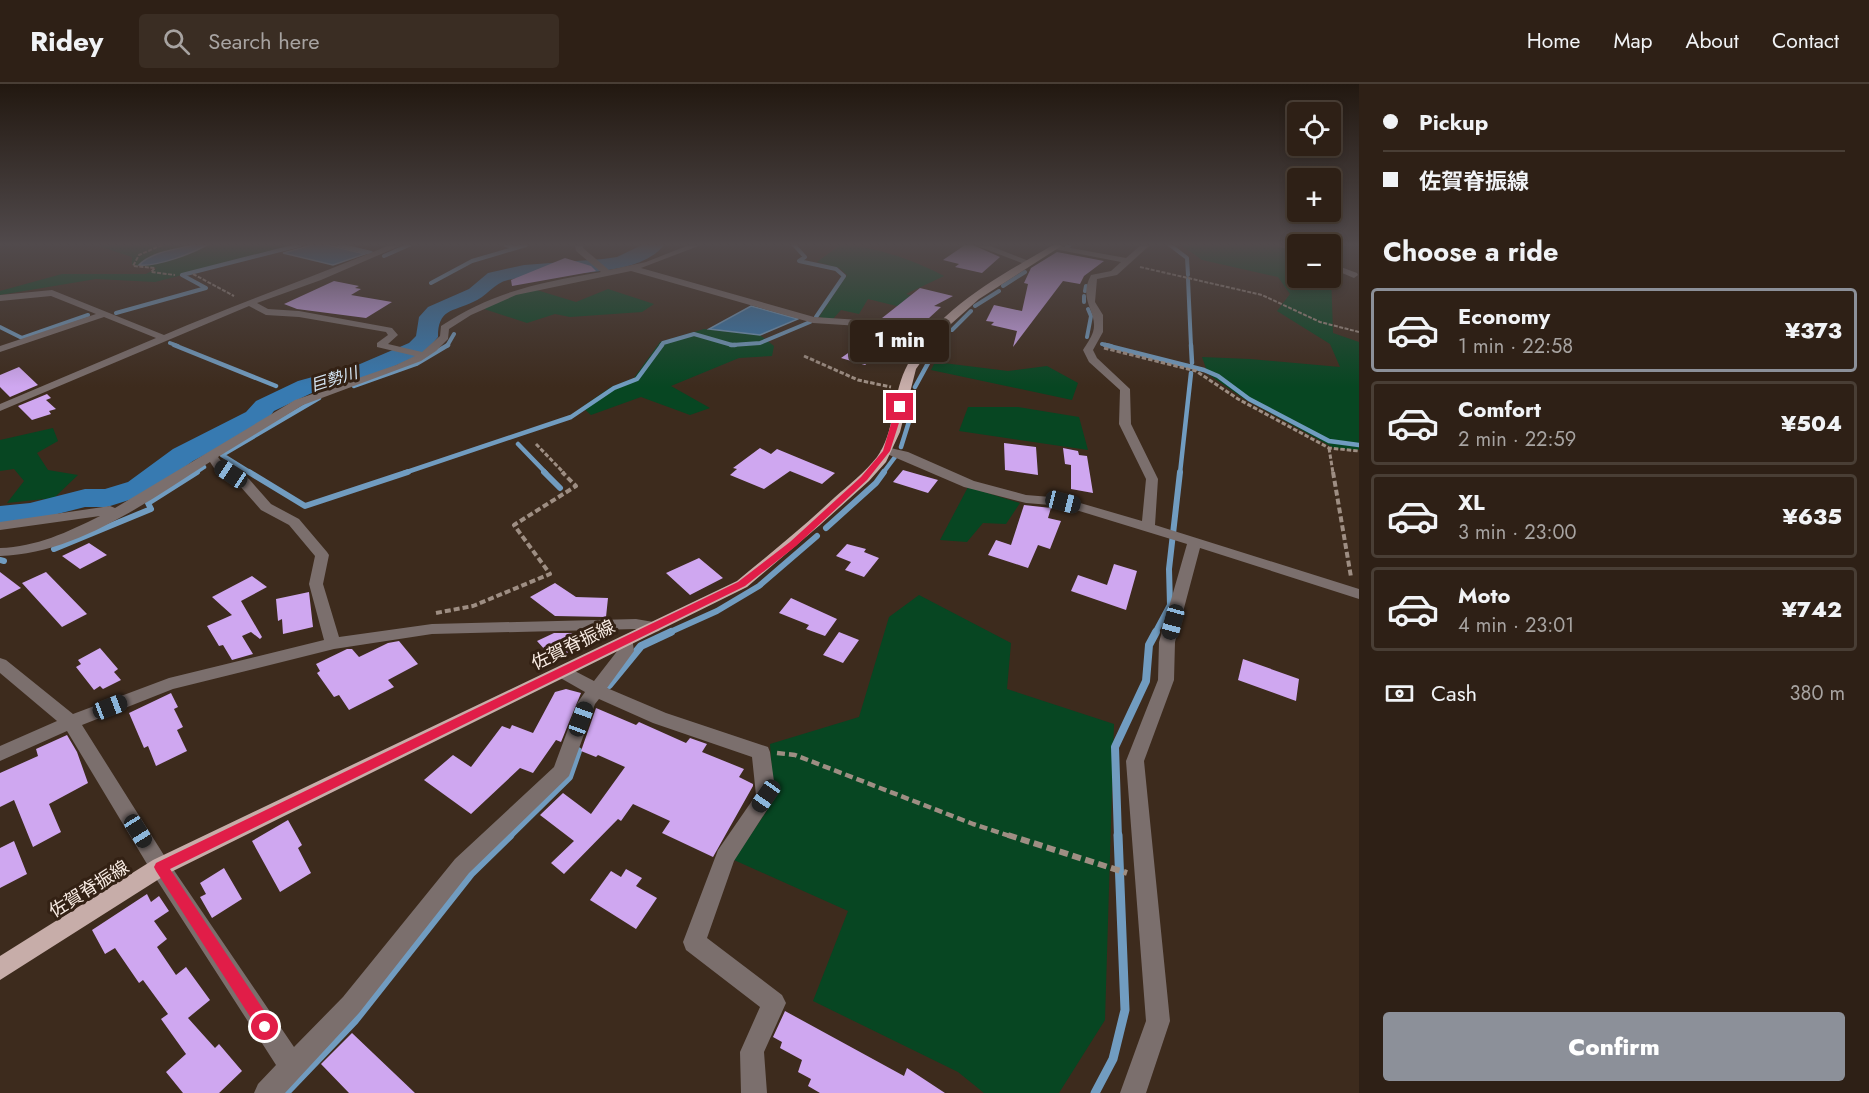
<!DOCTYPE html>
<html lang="en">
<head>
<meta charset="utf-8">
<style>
  :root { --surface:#2e2016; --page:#3a2d23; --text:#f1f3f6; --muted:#a7a3a1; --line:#493e35; --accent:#8c9099 }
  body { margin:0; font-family:Jost,"Noto Sans JP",sans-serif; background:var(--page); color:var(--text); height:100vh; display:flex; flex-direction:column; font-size:22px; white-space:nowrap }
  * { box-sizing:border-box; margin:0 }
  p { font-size:20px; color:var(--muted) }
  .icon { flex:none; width:33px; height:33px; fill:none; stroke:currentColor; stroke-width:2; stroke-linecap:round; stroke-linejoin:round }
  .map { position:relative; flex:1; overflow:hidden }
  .side { display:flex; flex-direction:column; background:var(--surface); width:510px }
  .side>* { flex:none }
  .top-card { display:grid; align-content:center; height:132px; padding:0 24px; background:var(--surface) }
  .controls { position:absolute; left:1287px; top:18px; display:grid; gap:12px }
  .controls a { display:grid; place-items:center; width:54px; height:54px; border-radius:6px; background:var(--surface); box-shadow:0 3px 9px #0003,0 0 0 2px var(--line); font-size:30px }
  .end { position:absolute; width:27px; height:27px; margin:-14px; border:8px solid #e11d48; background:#fff; box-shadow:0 0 0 3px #fff }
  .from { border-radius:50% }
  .bubble { position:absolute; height:42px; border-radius:6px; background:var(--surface); box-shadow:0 3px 9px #0003,0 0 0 2px var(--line); font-size:20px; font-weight:800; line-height:42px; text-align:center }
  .car { position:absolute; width:18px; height:36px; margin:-18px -9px; border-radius:8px; box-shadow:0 0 4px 2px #0007; background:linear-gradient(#222 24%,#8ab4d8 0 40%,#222 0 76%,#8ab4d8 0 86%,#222 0) }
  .top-card b { display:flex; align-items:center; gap:21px; height:57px; font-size:22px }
  .top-card b+b { border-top:2px solid var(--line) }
  .top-card i { width:15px; height:15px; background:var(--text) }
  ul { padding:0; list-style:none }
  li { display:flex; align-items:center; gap:18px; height:84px; margin:0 12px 9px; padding:0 12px; border:3px solid var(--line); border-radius:6px }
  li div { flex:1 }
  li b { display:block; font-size:22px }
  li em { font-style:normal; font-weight:800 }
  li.current { border-color:var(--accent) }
  li>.icon { width:54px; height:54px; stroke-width:1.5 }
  h2 { padding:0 24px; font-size:27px; line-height:72px }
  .pay { display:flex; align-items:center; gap:15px; height:66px; padding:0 24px; font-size:22px }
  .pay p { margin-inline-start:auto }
  .action { display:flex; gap:12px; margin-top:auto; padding:12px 24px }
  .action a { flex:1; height:69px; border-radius:6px; background:var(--accent); color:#fff; font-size:24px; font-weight:800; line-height:69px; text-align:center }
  header { display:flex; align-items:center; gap:36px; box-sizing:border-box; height:84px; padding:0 30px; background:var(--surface); border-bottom:2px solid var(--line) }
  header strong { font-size:28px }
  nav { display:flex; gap:33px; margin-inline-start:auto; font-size:21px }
  .search { width:420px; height:54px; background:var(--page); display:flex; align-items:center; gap:15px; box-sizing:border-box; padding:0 21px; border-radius:6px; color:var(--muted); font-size:22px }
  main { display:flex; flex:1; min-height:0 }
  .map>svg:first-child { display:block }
  .green { fill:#074622 }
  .water { fill:#377ab1; stroke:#719cc0; stroke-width:1.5 }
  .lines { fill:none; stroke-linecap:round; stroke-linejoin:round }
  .stream-far4 { stroke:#719cc0; stroke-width:4 }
  .stream-far3 { stroke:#719cc0; stroke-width:4.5 }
  .stream-far2 { stroke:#719cc0; stroke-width:6 }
  .stream-far1 { stroke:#719cc0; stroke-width:8 }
  .stream { stroke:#719cc0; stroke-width:9 }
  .river { fill:#377ab1; fill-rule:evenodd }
  .building { fill:#cfa7f0 }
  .path-far4 { stroke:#9e8e83; stroke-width:2; stroke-dasharray:4 1.5; stroke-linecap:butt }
  .path-far3 { stroke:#9e8e83; stroke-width:3; stroke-dasharray:4.5 2; stroke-linecap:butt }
  .path-far2 { stroke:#9e8e83; stroke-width:4; stroke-dasharray:6 3; stroke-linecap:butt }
  .path-far1 { stroke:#9e8e83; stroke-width:4.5; stroke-dasharray:8 4; stroke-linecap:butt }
  .path { stroke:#9e8e83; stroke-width:6; stroke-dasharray:9 4.5; stroke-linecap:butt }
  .minor { fill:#7b6f6d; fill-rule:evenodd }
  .primary { fill:#c7ada9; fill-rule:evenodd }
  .route { fill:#e11d48 }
  .labels { text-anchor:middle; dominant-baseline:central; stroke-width:6; stroke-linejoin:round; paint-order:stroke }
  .far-water-label { font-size:16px; font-style:italic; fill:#d6e7f6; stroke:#332114 }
  .street-label { font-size:18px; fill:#f9ece4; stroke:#332114 }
</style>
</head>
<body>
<header>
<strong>Ridey</strong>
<div class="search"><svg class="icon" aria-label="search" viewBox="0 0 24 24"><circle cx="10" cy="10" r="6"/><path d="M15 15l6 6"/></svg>Search here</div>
<nav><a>Home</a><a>Map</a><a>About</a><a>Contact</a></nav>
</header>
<main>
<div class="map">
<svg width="1359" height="1009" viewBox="0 0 1359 1009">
  <rect width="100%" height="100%" fill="#3d2b1d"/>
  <path class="green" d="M95,161H299L155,198L96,195L0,211V207L62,190H146L157,184L132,181V173Z
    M840,161C872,161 916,177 944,192L906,210L927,216L913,226L868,215L859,230L841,226L832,236L819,233L847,191L839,184L817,178Z
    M1181,161H1297L1298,194H1330L1331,189L1333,249L1359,258V366L1334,364L1243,314L1208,290L1202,273L1250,275L1340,283L1330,260L1277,227L1290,210L1278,193L1202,176Z
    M530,204L576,218L608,205L654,220L642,228L570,233L555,230L527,239L481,224Z
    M704,245L760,251L774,262L772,272L739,274L671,302L710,324L690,331L641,313L591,331L582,323L611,303L634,294L660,258Z
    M935,278L1008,287L1047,282L1078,299L1072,316L931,286Z
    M968,323H1018L1079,333L1088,366L959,347Z
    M53,344L58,357L37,369L48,386L78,391L54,414L7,419L24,397L14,385L0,387V356Z
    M968,403L1020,419L1006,440L983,439L967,458L940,456Z
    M919,511L1011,559L1007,605L1114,640L1105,936L1059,1009H984L958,988L813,917L848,827L734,776L774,716L770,660L859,633L889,533Z"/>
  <path class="water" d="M194,161H207C191,170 156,183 139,181C151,168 177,165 194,161Z
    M312,161H328L365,170L333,181L283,169Z
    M751,222L798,235L760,251L709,245Z"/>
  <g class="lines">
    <path class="stream-far4" d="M339,161L371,169
      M506,161L516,164L526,161
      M794,161L805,173L799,177L836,185L844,192L816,233
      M1170,161L1187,174L1188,191
      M1067,163L1070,161
      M384,172L409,161
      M1188,195L1191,262
      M431,199L472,177L516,164
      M1003,202L1025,188
      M1085,207L1086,202
      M1084,212V218
      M975,222L999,207
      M116,229L206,204L182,191L300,161
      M0,243L22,254L88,231
      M952,246L971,227
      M1087,253L1091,232L1088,225
      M170,259L178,262
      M1102,260L1111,262
      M447,262L454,250
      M661,262L663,259L694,250L732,261L760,259L810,238
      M937,262L945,250"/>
    <path class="stream-far3" d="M174,261L276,302
      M731,261H735
      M1105,261L1204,286L1218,292L1249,315L1329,357L1359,361
      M1191,261L1192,279
      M354,302L416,280L448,261
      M915,303L938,261
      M518,360L546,389
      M901,363L912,328L913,310
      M195,389L204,383
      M251,389L222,371L319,314
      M404,389L571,333L614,304L637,295L662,261
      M883,389L895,373
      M1180,389L1191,289"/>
    <path class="stream-far2" d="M249,388L305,422L408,388
      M544,388L560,404
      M826,444L876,399L884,388
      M54,465L151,425L148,419L197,388
      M0,476L4,477
      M668,549L717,527L759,502L817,452
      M1155,549L1170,521L1169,485L1180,388"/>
    <path class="stream-far1" d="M609,601L641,562L671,548
      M508,753L569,693L578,667
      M1118,753L1115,663L1146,597L1149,561L1156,548"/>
    <path class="stream" d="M285,1009L354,937L471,789L510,751
      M1095,1009L1113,975L1125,926L1118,751"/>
    <path class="river" d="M642,161H664C637,197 548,186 508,196C494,199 486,213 473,218C452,228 438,225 438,253L425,269L376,290L316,307L274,327L264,340L193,377L148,410L107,423H85L30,437L0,440V422L30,419L85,405H105L128,398L173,365L246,328L256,317L298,297L360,280L409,259L416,252L419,233L428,223L469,205L488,189L524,181L603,175L617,173Z"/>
  </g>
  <path class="building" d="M965,161H973L1000,173L982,189L955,183L959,180L943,176Z
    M1057,168L1104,177L1084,192L1080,200L1063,197L1013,263L1017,247L991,241L994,238L986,237L994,221L1022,227L1028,200L1024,199L1031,184Z
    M565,174L591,182L596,187L512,202L511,196Z
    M334,197L359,202L355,204L361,205L351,211L392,218L366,234L297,225L284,220Z
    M920,204L953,212L934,222L941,223L916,246L912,245L909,247L877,238Z
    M866,246L899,255L865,281L841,274L868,255L858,252Z
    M19,283L38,301L10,313L0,303V291Z
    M47,310L51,314L46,316L56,325L49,327L51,330L32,336L18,322Z
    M1004,359L1036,363L1038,391L1005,386Z
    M760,364L771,370L777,365L835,389L822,400L790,387L764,405L730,391L737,385L733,384Z
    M1063,364L1078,367L1079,371L1087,372L1093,409L1071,405V381L1065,380Z
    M903,386L938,396L928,409L893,398Z
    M1024,421L1051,424L1048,434L1061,437L1050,465L1038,461L1028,484L988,471L996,456L1011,461Z
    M89,459L107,471L80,485L62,472Z
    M847,460L866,465L864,468L879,474L864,493L845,486L851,478L836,472Z
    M699,474L723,494L690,511L666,489Z
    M1114,480L1137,487L1126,526L1071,507L1078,491L1107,501Z
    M0,488L21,504L0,515Z
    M46,488L87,530L62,543L22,499Z
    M252,492L267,503L241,517L262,553L260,555L251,548L242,552L253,570L232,576L223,561L219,562L207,542L232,531L212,513Z
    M555,499L576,513L608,514L606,533L555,532L530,513Z
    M309,508L313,543L283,550L282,535L278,537L276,515Z
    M791,514L837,535L825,552L806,545L809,541L779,529Z
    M839,548L859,556L843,579L823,571Z
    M554,549H571L581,560L571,566L573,568L555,577L537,557Z
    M399,557L418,580L388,596L394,603L349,626L339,611L334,613L317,589L320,587L316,580L347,565H352L359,573L388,559Z
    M100,564L118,585L114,588L121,596L103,605L100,602L94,606L76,583L81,580L78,576Z
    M1243,575L1299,595L1296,617L1238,596Z
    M566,605L581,609L561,658L556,656L533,689L520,684L471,730L424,696L453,671L471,683L502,642L510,645L512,641L533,649L555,608Z
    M171,609L178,623L174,625L183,643L177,646L187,667L156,682L148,662L144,664L129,629Z
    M596,624L636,641L639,638L686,659L690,654L707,660L702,668L744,685L739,693L753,700V702L713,773L662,749L670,737L633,720L621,737L618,735L564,790L551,779L574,757L540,731L563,709L591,730L625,683L598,671L596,673L581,667Z
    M67,651L77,668L88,699L49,720L61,748L33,763L14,716L0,723V689L38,672L36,665Z
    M288,736L302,761L298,764L311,789L280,808L252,757Z
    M14,757L27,790L0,804V764Z
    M224,784L242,815L212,834L200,813L206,810L200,799Z
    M626,785L642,794L636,802L657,814L636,845L590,816L611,787L621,793Z
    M147,810L151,818L159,812L169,827L154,837L167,855L157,863L176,891L186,883L210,916L188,934L215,964L219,960L242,987L219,1009H183L166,988L186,970L161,935L168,930L143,896L139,899L115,864L105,870L92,846Z
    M785,927L904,992L907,984L945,1009H820L808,1002L811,995L798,988L802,976L780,964L782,958L773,953Z
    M352,949L415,1009H349L321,980Z"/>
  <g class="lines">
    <path class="path-far4" d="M162,161L139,171L133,182L155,184L151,188L175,191
      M1140,183L1262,211L1320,238L1359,248
      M193,190L234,212"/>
    <path class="path-far3" d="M1104,264L1196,287L1238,315L1329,364L1359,367
      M804,272L858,296L891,303
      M536,360L564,389
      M1329,364L1333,389"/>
    <path class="path-far2" d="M1333,388L1351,493
      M436,529L473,522L550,490L514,441L576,402L562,388"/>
    <path class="path-far1" d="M777,669L795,671L973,740L1013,753"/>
    <path class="path" d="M1008,751L1127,789"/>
    <path class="minor" d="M390,161H402L321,196L257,219L268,225L299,227L392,244L398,251L388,260L422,268L440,252L441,242C494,207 539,199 601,188L576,167L575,161H583V164L609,186L646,178L689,161H701L641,184L814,233L860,236L934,257L929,260L860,242L813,239L631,187L516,211L471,231L449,245L448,255L436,267L421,277L303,321L218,373L222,378L249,395L271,420L299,435L327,468L329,471L323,500L339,553L432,540L636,535L659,539L661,543L659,547L653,548L636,545L432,550L334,565L173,605L82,641L167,776L294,963L343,913L455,775L554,683L578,618L585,608L557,592L555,588L557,584H569L594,597L618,566L620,553H632L634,567L607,604L666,629L768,663L770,668L776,712L734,777L707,854L782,911L786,919L764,968L767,1009H741L740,968L760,923L686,866L683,858L718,766L756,711L752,673L653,639L599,615L595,620L569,692L469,789L359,929L285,1009H254L258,1000L276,981L153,790L67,647L0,677V662L57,637L0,589V574L6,576L73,630L169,594L324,556L309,500L315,472L289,441L261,426L239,401L214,384L210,378C147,418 76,470 0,472V464C36,463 68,448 100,432L0,446V438L110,422L115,424L295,316L396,281L415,272L377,263V259L388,251L386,248L299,233L266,231L249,222L0,327V320L156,254L104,233L0,268V262L96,230L51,212L0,217V211L52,206L164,251C239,219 315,192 390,161Z
      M975,161H988L1034,179L1027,181Z
      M1054,161L1126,174L1141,161H1150L1117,191L1097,195L1095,218L1103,231V248L1093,266L1097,274L1130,305L1131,340L1158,395L1155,441L1359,505V515L1200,464L1175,558L1174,596L1144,677L1170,937L1146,1009H1120L1146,937L1126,677L1158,596L1159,558L1187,460L1063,422L1026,419L964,403L880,367L886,363L908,368L974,397L1026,411L1063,414L1142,437L1146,395L1119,340L1120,306L1089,278L1083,266C1086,261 1091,254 1093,248C1099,228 1077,217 1091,191L1111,187L1121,178L1054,165Z
      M1279,161L1298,163V168L1280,163Z
      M1330,179L1357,189L1358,191L1354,194L1330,184Z"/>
    <path class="primary" d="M1053,161H1063L979,215L942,248L916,285L900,348L886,378L869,397L820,441L747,503L167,790L0,896V872L153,776L737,497C770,470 803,443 834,414C849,401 865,388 877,373C895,348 892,314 905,286C933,227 998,193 1053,161Z"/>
  </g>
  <linearGradient id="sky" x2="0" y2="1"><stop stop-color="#221810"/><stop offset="0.53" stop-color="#514a4c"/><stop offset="1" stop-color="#514a4c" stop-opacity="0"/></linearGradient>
  <rect width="1359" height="303" fill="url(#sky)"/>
  <path class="route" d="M900,321L904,323L890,367L867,396L796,462L745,502L170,785L271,937L273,943L271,948L265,951L260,948L156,787L154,783L156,779L738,498L790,458L861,393L883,367L896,323Z"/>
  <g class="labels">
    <g class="far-water-label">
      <text transform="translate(334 295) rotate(-17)">巨勢川</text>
    </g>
    <g class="street-label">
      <text transform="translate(573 561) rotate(-26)">佐賀脊振線</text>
      <text transform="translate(89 805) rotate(-32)">佐賀脊振線</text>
    </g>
  </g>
</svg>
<div class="controls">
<a><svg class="icon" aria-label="locate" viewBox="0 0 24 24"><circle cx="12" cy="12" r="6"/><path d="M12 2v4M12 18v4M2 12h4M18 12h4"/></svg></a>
<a>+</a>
<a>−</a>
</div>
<i class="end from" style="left:265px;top:943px"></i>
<i class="end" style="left:900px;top:323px"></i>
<div class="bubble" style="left:850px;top:236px;width:99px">1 min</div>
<i class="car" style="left:231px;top:390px;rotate:304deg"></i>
<i class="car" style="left:1063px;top:418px;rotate:104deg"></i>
<i class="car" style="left:1173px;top:538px;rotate:195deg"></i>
<i class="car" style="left:110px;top:623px;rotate:69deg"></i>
<i class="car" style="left:581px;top:635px;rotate:20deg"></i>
<i class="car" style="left:766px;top:712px;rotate:215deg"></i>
<i class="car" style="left:138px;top:747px;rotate:148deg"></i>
</div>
<section class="side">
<div class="top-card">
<b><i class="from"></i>Pickup</b>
<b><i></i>佐賀脊振線</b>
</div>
<h2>Choose a ride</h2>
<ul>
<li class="current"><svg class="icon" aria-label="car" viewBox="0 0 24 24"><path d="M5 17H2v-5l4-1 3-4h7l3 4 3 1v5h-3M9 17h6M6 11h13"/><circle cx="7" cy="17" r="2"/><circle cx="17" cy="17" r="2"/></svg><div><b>Economy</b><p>1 min · 22:58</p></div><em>¥373</em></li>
<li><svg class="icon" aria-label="car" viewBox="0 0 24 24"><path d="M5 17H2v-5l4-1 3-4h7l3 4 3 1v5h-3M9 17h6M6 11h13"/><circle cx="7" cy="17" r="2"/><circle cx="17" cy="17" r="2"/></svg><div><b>Comfort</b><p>2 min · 22:59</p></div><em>¥504</em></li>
<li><svg class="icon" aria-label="car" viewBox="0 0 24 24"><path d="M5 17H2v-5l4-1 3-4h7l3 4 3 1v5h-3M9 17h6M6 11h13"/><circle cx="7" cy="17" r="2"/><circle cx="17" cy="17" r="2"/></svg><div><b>XL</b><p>3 min · 23:00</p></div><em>¥635</em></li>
<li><svg class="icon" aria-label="car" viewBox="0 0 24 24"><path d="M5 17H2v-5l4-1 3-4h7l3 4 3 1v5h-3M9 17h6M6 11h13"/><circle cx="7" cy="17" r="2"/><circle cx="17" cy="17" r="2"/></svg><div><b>Moto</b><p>4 min · 23:01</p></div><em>¥742</em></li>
</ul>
<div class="pay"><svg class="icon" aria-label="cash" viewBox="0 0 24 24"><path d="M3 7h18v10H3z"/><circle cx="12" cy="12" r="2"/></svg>Cash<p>380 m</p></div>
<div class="action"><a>Confirm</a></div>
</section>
</main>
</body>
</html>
